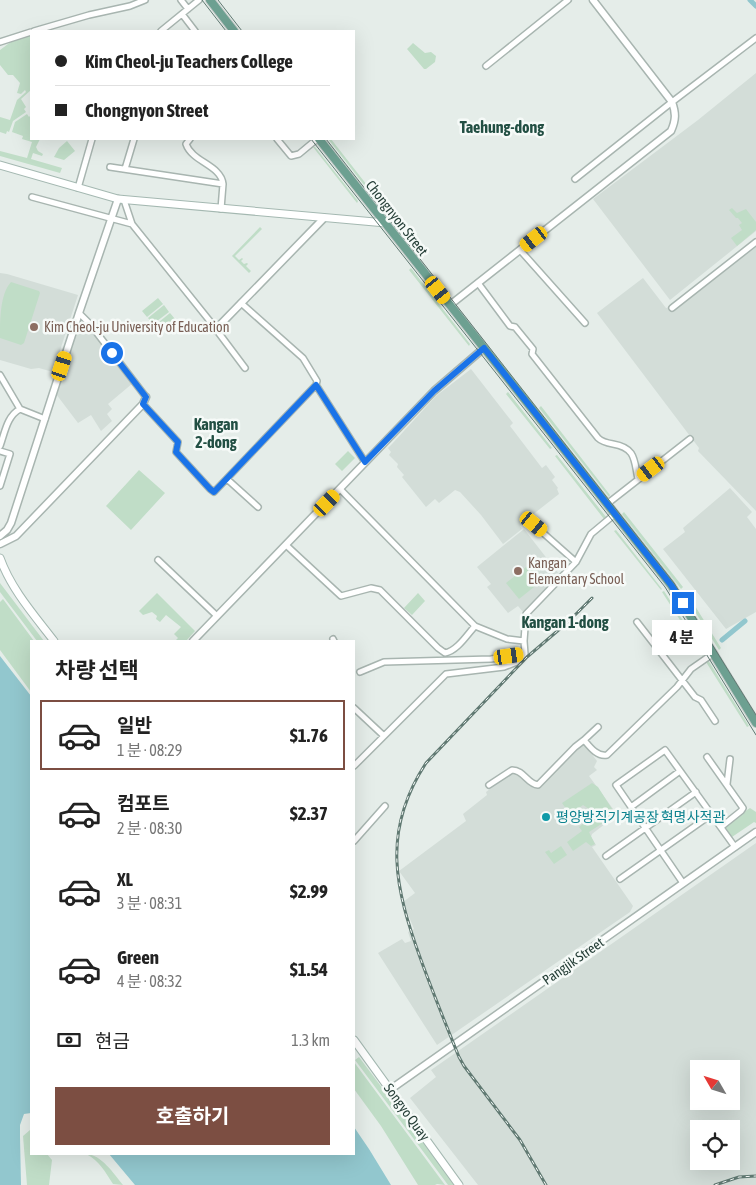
<!DOCTYPE html>
<html lang="ko">
<head>
<meta charset="utf-8">
<style>
  :root { --surface:#fff; --page:#f6f6f6; --text:#222; --muted:#767676; --line:#e0e0e0; --accent:#7c4e42 }
  body { margin:0; font-family:"Asap Condensed","Noto Sans KR",sans-serif; background:var(--page); color:var(--text); height:100vh; display:flex; flex-direction:column; font-size:19px; white-space:nowrap }
  * { box-sizing:border-box; margin:0 }
  p { font-size:16px; color:var(--muted) }
  .icon { flex:none; width:28px; height:28px; fill:none; stroke:currentColor; stroke-width:2; stroke-linecap:round; stroke-linejoin:round }
  .map { position:relative; flex:1; overflow:hidden }
  .panel { position:absolute; left:30px; top:640px; width:325px; height:515px; display:flex; flex-direction:column; background:var(--surface); border-radius:0px; box-shadow:0 5px 20px #0002 }
  .panel>* { flex:none }
  .banner { position:absolute; left:30px; top:30px; width:325px; height:110px; border-radius:0px; box-shadow:0 5px 20px #0002; display:grid; align-content:center; height:110px; padding:0 25px; background:var(--surface) }
  .needle { width:32px; rotate:309deg }
  .fabs { position:absolute; left:690px; top:1060px; display:grid; gap:10px }
  .fabs a { display:grid; place-items:center; width:50px; height:50px; border-radius:0px; background:var(--surface); box-shadow:0 5px 20px #0002; font-size:25px }
  .end { position:absolute; width:22px; height:22px; margin:-11px; border:6px solid #1a73e8; background:#fff; box-shadow:0 0 0 2px #fff }
  .from { border-radius:50% }
  .bubble { position:absolute; height:35px; border-radius:0px; background:var(--surface); box-shadow:0 5px 20px #0002; font-size:16px; font-weight:700; line-height:35px; text-align:center }
  .car { position:absolute; width:15px; height:30px; margin:-15px -8px; border-radius:6px; box-shadow:0 0 4px 1px #0007; background:linear-gradient(#f5c518 24%,#345 0 40%,#f5c518 0 76%,#345 0 86%,#f5c518 0) }
  .banner b { display:flex; align-items:center; gap:18px; height:48px; font-size:19px }
  .banner b+b { border-top:1px solid var(--line) }
  .banner i { width:12px; height:12px; background:var(--text) }
  ul { padding:0; list-style:none }
  li { display:flex; align-items:center; gap:15px; height:70px; margin:0 10px 8px; padding:0 15px; border:2px solid transparent; border-radius:0px }
  li div { flex:1 }
  li b { display:block; font-size:19px }
  li em { font-style:normal; font-weight:700 }
  li.current { border-color:var(--accent) }
  li>.icon { width:45px; height:45px; stroke-width:1.5 }
  h2 { padding:0 25px; font-size:22px; line-height:60px }
  .pay { display:flex; align-items:center; gap:12px; height:55px; padding:0 25px; font-size:19px }
  .pay p { margin-inline-start:auto }
  .cta { display:flex; gap:10px; margin-top:auto; padding:10px 25px }
  .cta a { flex:1; height:58px; border-radius:0px; background:var(--accent); color:#fff; font-size:20px; font-weight:700; line-height:58px; text-align:center }
  .map>svg:first-child { display:block }
  .built { fill:#d3ddd8; fill-rule:evenodd }
  .green { fill:#c0ddc7 }
  .water { fill:#92c7ce }
  .lines { fill:none; stroke-linecap:round; stroke-linejoin:round }
  .canal { stroke:#92c7ce; stroke-width:5 }
  .minor-casing { stroke:#a8b5b0; stroke-width:8 }
  .tertiary-casing { stroke:#a8b5b0; stroke-width:9 }
  .secondary-casing { stroke:#a4b8b1; stroke-width:9 }
  .primary-casing { stroke:#c2c9c7; stroke-width:10 }
  .minor { stroke:#fff; stroke-width:5 }
  .tertiary { stroke:#fff; stroke-width:6 }
  .secondary { stroke:#fff; stroke-width:7 }
  .primary { stroke:#6da091; stroke-width:8 }
  .tram { stroke:#607972; stroke-width:1 }
  .rail-casing { stroke:#607972; stroke-width:3 }
  .rail { stroke:#f6faf8; stroke-width:1; stroke-dasharray:4; stroke-linecap:butt }
  .route { stroke:#1a73e8; stroke-width:6 }
  .education-dot { fill:#8d6e63; stroke:#f6faf8; stroke-width:2 }
  .culture-dot { fill:#0f9aa8; stroke:#f6faf8; stroke-width:2 }
  .labels { text-anchor:middle; dominant-baseline:central; stroke-width:5; stroke-linejoin:round; paint-order:stroke }
  .street-label { font-size:14px; fill:#253e37; stroke:#f6faf8 }
  .education-label { font-size:14px; fill:#785e54; stroke:#f6faf8; text-anchor:start }
  .culture-label { font-size:14px; fill:#0d838f; stroke:#f6faf8; text-anchor:start }
  .quarter-label { font-size:16px; font-weight:bold; fill:#224f43; stroke:#f6faf8 }
</style>
</head>
<body>
<div class="map">
<svg width="756" height="1185" viewBox="0 0 756 1185">
  <rect width="100%" height="100%" fill="#e5ede9"/>
  <path class="built" d="M756,73V231L670,300L593,199L698,120Z
    M756,245V511L698,451L699,448L597,313L643,278L666,308L676,306Z
    M0,273L7,274L78,295L53,372L39,368L31,369L0,360Z
    M80,323L87,325L133,383L108,404L112,409L107,414L112,421L101,431L91,415L78,423L56,394Z
    M471,369L513,423L510,426L542,468L546,465L555,477L552,480L558,488L557,489L559,494L536,512L520,526L522,529L503,544L481,515L460,492L455,490L439,503L435,499L426,507L402,477L404,475L397,467L398,464L389,455L391,452L388,448L392,444L436,396Z
    M730,488L752,512L747,517L756,529V612L726,629L663,549L685,532L683,528Z
    M524,529L559,574L523,612L518,606L508,613L487,587L491,584L477,567Z
    M584,744L597,761L594,767L597,770L589,776L616,813L614,817L592,834L591,837L596,845L592,847L633,906L630,912L437,1045L378,953L402,939L405,943L411,941L408,932L414,929L403,902L415,893L399,871L466,821L463,814L487,795L486,792L508,775L516,773L522,776L533,788H536L571,753Z
    M756,843V1185H478L410,1098L436,1077L431,1070ZM699,1069H731V1101H699ZM699,1129H731V1161H699Z"/>
  <path class="green" d="M31,35V90L21,99L26,107L24,109L26,112L13,121L9,132L7,131L6,134L0,132V117L10,120L17,100L26,92L25,90L21,94L17,93L20,83L13,75H8L0,65V50L12,41Z
    M413,43L425,53L431,52L436,56L435,62L426,69H424L407,49Z
    M27,114L29,117L31,115V139H40L36,147L38,151L43,154L42,156L33,153L31,159L62,168L60,173L0,156V151L27,158L32,142L22,139L23,136L12,132L15,122Z
    M328,139H331L420,253L419,255Z
    M67,141L75,151L64,160L54,157L59,148Z
    M313,147H315L358,201L357,203Z
    M732,208L737,213L746,209L756,222V230L737,246L731,238L742,230L739,225L742,223L738,218H736L729,210Z
    M260,227L262,229L235,256L239,260L242,258L243,259L241,261L244,264L247,263L248,264L246,266L251,271L249,273L232,256Z
    M411,268L470,344L469,346L409,270Z
    M11,282L39,291L40,293L24,343L21,345L0,338C0,320 0,294 11,282Z
    M158,298L163,304L147,317L142,311Z
    M164,305L169,312L153,324L148,318Z
    M170,313L175,319L160,332L154,326Z
    M508,392L552,448L550,449L506,394Z
    M541,406L610,495L609,497L539,408Z
    M348,451L355,458L342,471L335,464Z
    M557,455L606,517L604,519L555,456Z
    M139,470L165,493L131,530L106,506Z
    M624,512L683,587L681,589L622,514Z
    M616,530L662,589L661,590L614,531Z
    M531,563L544,579L519,599L506,583Z
    M0,583L44,641H37L3,596L0,592Z
    M664,591L703,652V656L662,592Z
    M157,593L195,631L186,641H175L178,638L174,634L181,627L166,615L160,622L156,619L157,616L152,612L143,615L139,611Z
    M418,593L425,601L412,615L404,608Z
    M687,593L721,648L719,650L684,594Z
    M3,599L34,641H31V692L0,650V602Z
    M708,660L749,726L747,727L706,662Z
    M592,783L598,787L614,812L612,817L589,832L595,844L591,846L586,842L573,851L567,842L582,831L579,827L584,823L587,826L594,821L589,809L583,805L575,811L577,814L572,817L562,803Z
    M750,808L756,812V823L754,822L732,837L724,828L725,825Z
    M561,846L567,855L554,864L545,852L549,850L551,853Z
    M359,1057L455,1185H448L355,1060Z
    M354,1062L445,1185L437,1184L435,1185H418L381,1126L354,1089Z
    M30,1130L31,1154H47L52,1160L49,1185H27L23,1136Z
    M86,1154C101,1154 114,1174 123,1185L113,1184C105,1172 100,1161 86,1154Z"/>
  <path class="water" d="M0,656L31,696V1113L24,1114L20,1125V1137L21,1185H0Z
    M354,1127L369,1149L391,1185H135L109,1154H354Z"/>
  <g class="lines">
    <path class="canal" d="M750,0L756,6
      M722,640L745,621"/>
    <defs>
      <path id="minor" d="M181,0L188,9
        M182,14L195,31
        M34,31L89,15L130,6L145,0
        M161,31L199,0
        M0,42L31,32
        M486,66L568,0
        M190,139L186,144C192,162 221,165 223,184
        M277,139L291,156L299,154L317,139
        M110,167L223,184L221,209
        M125,169L134,139
        M575,179L672,102L756,38
        M78,188L92,139
        M32,197L132,224
        M124,200L132,224L209,320L245,368
        M520,250L585,323
        M478,283L510,326L515,327L533,349L532,354L598,438C602,442 607,443 613,444C636,448 634,460 638,479
        M241,303L303,358L317,381L316,385L365,462
        M672,308L756,242
        M79,313L90,324L146,397
        M0,375L20,409
        M143,404L178,442L176,452L210,489L214,492L316,385
        M0,446C5,432 7,416 20,409L45,419
        M0,451L10,454L0,486
        M227,479L258,507
        M340,489L475,626L507,639L524,641
        M607,504L690,439
        M533,524L576,562
        M286,545L341,596L371,588L380,590L438,648L445,653C457,651 467,635 475,626
        M158,560L217,616
        M637,622L695,697L701,700L715,721
        M333,639L334,641
        M360,672L384,662L491,659L524,654
        M354,708L384,736
        M584,740L598,727
        M707,757L743,808L741,811L721,827
        M354,766L446,674L504,667L517,662L525,654L524,641L526,614L576,562L591,534L615,514
        M727,784L730,759
        M489,785L512,770C524,770 527,784 538,785L575,747L584,740C590,747 597,757 607,755L677,687L691,669L714,653
        M631,807L680,771
        M354,841L385,806
        M606,856L696,792
        M620,879L712,814
        M683,883L616,785L665,750L735,847"/>
      <path id="tertiary" d="M450,305L671,131C676,120 676,113 672,102L593,0
        M215,330L324,218
        M0,536L7,530L11,523L79,313L118,199
        M0,544L16,536L143,404L146,397
        M193,641L434,391L484,348
        M391,1089L756,832"/>
      <path id="secondary" d="M0,165L118,199L386,223
        M0,558C11,589 34,615 54,641
        M354,1040L459,1185"/>
      <path id="primary" d="M210,0L234,31
        M319,139L671,585L756,723"/>
    </defs>
    <use href="#minor" class="minor-casing"/>
    <use href="#tertiary" class="tertiary-casing"/>
    <use href="#secondary" class="secondary-casing"/>
    <use href="#primary" class="primary-casing"/>
    <use href="#minor" class="minor"/>
    <use href="#tertiary" class="tertiary"/>
    <use href="#secondary" class="secondary"/>
    <use href="#primary" class="primary"/>
    <path class="tram" d="M202,0L226,31
      M218,0L242,31
      M311,139L665,587L756,735
      M326,139L674,583L756,715"/>
    <defs>
      <path id="rail" d="M546,1185L520,1140L464,1066L459,1057C446,1025 433,993 421,960C395,888 381,832 426,763L527,657L568,622L592,598
        M715,1185L739,1177L756,1176"/>
    </defs>
    <use href="#rail" class="rail-casing"/>
    <use href="#rail" class="rail"/>
  </g>
  <g class="lines">
    <path class="route" d="M112,353L146,397L143,404L178,442L176,452L210,489L214,492L316,385L365,462L434,391L484,348L671,585L683,603"/>
  </g>
  <g class="education-dot">
    <circle cx="34" cy="327" r="5"/>
    <circle cx="518" cy="571" r="5"/>
  </g>
  <circle class="culture-dot" cx="546" cy="817" r="5"/>
  <g class="labels">
    <g class="street-label">
      <text transform="translate(397 218) rotate(52)">Chongnyon Street</text>
      <text transform="translate(573 961) rotate(-35)">Pangjik Street</text>
      <text transform="translate(407 1112) rotate(54)">Songyo Quay</text>
    </g>
    <g class="education-label">
      <text x="44" y="327">Kim Cheol-ju University of Education</text>
      <text x="528" y="563">Kangan<tspan x="528" dy="16">Elementary School</tspan></text>
    </g>
    <g class="culture-label">
      <text x="556" y="817">평양방직기계공장 혁명사적관</text>
    </g>
    <g class="quarter-label">
      <text x="502" y="127">Taehung-dong</text>
      <text x="216" y="424">Kangan<tspan x="216" dy="18">2-dong</tspan></text>
      <text x="565" y="622">Kangan 1-dong</text>
    </g>
  </g>
</svg>
<div class="fabs">
<a><svg class="needle" viewBox="-14 -14 28 28"><path d="M0-13l5 13h-10z" fill="#e53935"/><path d="M0 13l5-13h-10z" fill="#767676"/></svg></a>
<a><svg class="icon" aria-label="locate" viewBox="0 0 24 24"><circle cx="12" cy="12" r="6"/><path d="M12 2v4M12 18v4M2 12h4M18 12h4"/></svg></a>
</div>
<i class="end from" style="left:112px;top:353px"></i>
<i class="end" style="left:683px;top:603px"></i>
<div class="bubble" style="left:652px;top:620px;width:60px">4 분</div>
<i class="car" style="left:534px;top:239px;rotate:232deg"></i>
<i class="car" style="left:438px;top:290px;rotate:142deg"></i>
<i class="car" style="left:62px;top:366px;rotate:18deg"></i>
<i class="car" style="left:651px;top:469px;rotate:233deg"></i>
<i class="car" style="left:327px;top:503px;rotate:44deg"></i>
<i class="car" style="left:534px;top:524px;rotate:129deg"></i>
<i class="car" style="left:509px;top:656px;rotate:82deg"></i>
<div class="banner">
<b><i class="from"></i>Kim Cheol-ju Teachers College</b>
<b><i></i>Chongnyon Street</b>
</div>
<section class="panel">
<h2>차량 선택</h2>
<ul>
<li class="current"><svg class="icon" aria-label="car" viewBox="0 0 24 24"><path d="M5 17H2v-5l4-1 3-4h7l3 4 3 1v5h-3M9 17h6M6 11h13"/><circle cx="7" cy="17" r="2"/><circle cx="17" cy="17" r="2"/></svg><div><b>일반</b><p>1 분 · 08:29</p></div><em>$1.76</em></li>
<li><svg class="icon" aria-label="car" viewBox="0 0 24 24"><path d="M5 17H2v-5l4-1 3-4h7l3 4 3 1v5h-3M9 17h6M6 11h13"/><circle cx="7" cy="17" r="2"/><circle cx="17" cy="17" r="2"/></svg><div><b>컴포트</b><p>2 분 · 08:30</p></div><em>$2.37</em></li>
<li><svg class="icon" aria-label="car" viewBox="0 0 24 24"><path d="M5 17H2v-5l4-1 3-4h7l3 4 3 1v5h-3M9 17h6M6 11h13"/><circle cx="7" cy="17" r="2"/><circle cx="17" cy="17" r="2"/></svg><div><b>XL</b><p>3 분 · 08:31</p></div><em>$2.99</em></li>
<li><svg class="icon" aria-label="car" viewBox="0 0 24 24"><path d="M5 17H2v-5l4-1 3-4h7l3 4 3 1v5h-3M9 17h6M6 11h13"/><circle cx="7" cy="17" r="2"/><circle cx="17" cy="17" r="2"/></svg><div><b>Green</b><p>4 분 · 08:32</p></div><em>$1.54</em></li>
</ul>
<div class="pay"><svg class="icon" aria-label="cash" viewBox="0 0 24 24"><path d="M3 7h18v10H3z"/><circle cx="12" cy="12" r="2"/></svg>현금<p>1.3 km</p></div>
<div class="cta"><a>호출하기</a></div>
</section>
</div>
</body>
</html>
